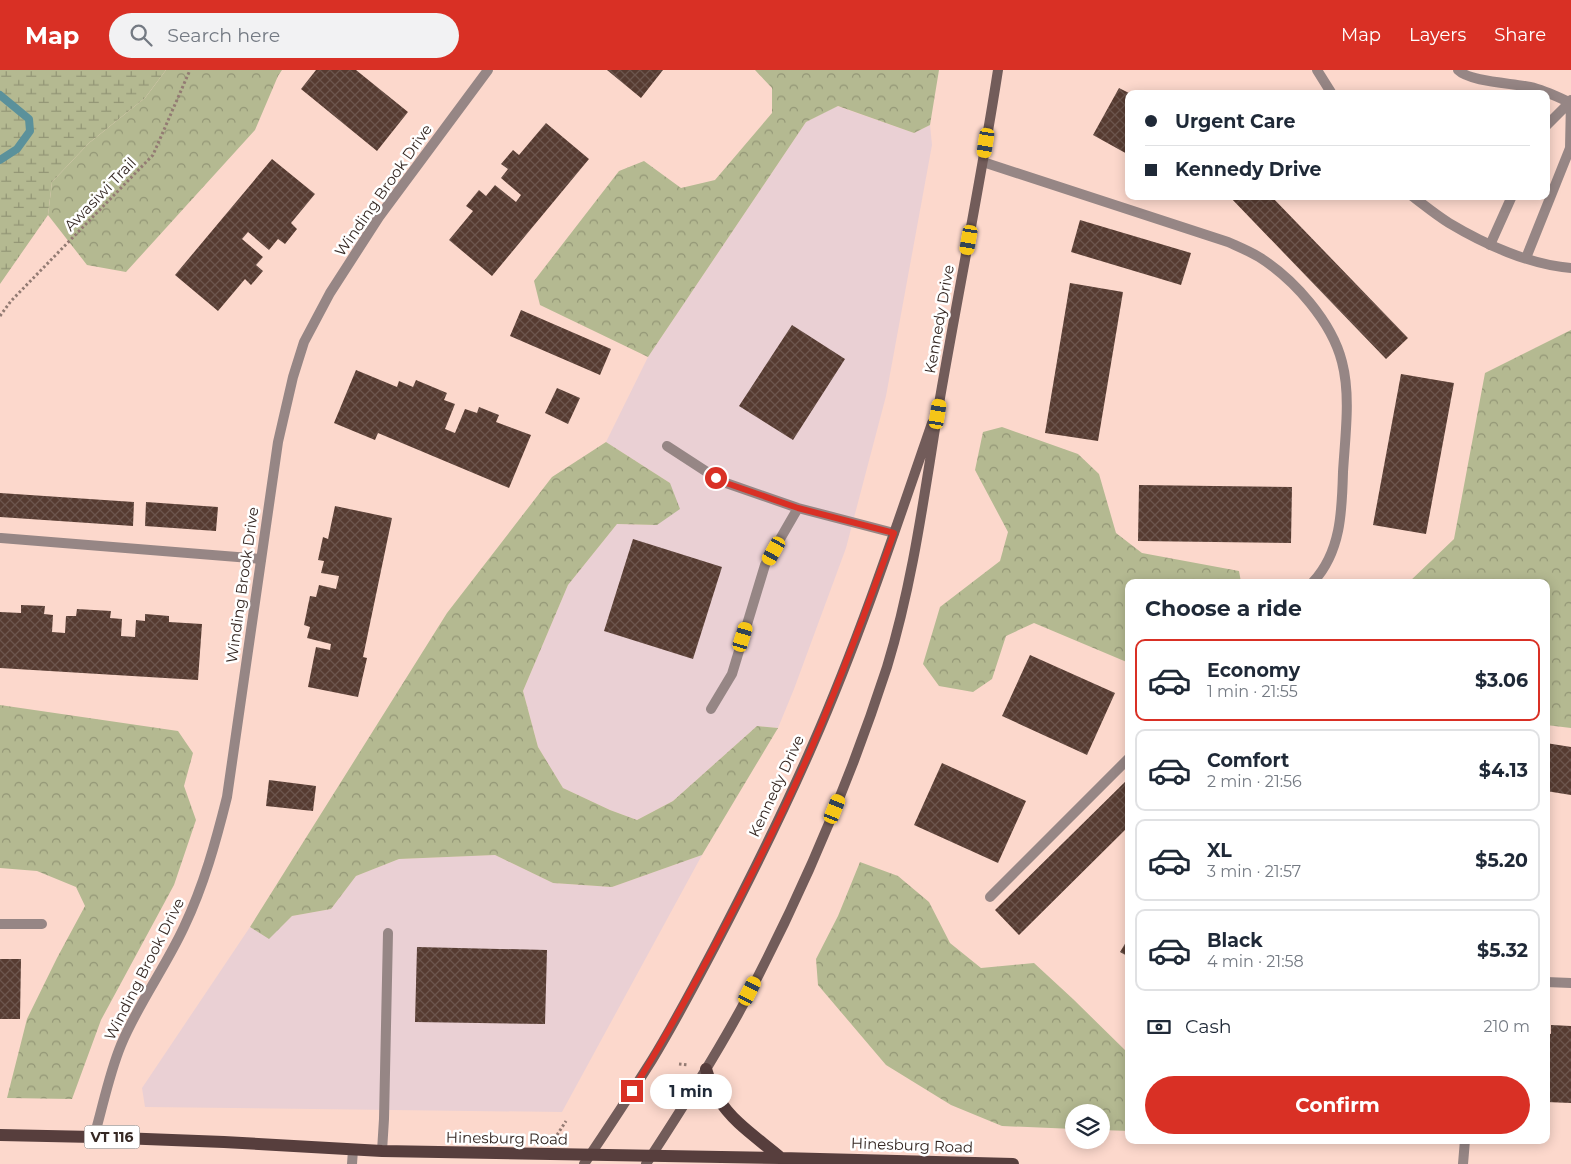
<!DOCTYPE html>
<html lang="en">
<head>
<meta charset="utf-8">
<style>
  :root { --surface:#fff; --page:#f2f2f3; --text:#1f2937; --muted:#747a83; --line:#e0e1e3; --accent:#d93025 }
  body { margin:0; font-family:Montserrat,sans-serif; background:var(--page); color:var(--text); height:100vh; display:flex; flex-direction:column; font-size:19px; white-space:nowrap }
  * { box-sizing:border-box; margin:0 }
  p { font-size:16px; color:var(--muted) }
  .icon { flex:none; width:28px; height:28px; fill:none; stroke:currentColor; stroke-width:2; stroke-linecap:round; stroke-linejoin:round }
  .map { position:relative; flex:1; overflow:hidden }
  .drawer { position:absolute; left:1125px; top:509px; width:425px; height:565px; display:flex; flex-direction:column; background:var(--surface); border-radius:10px; box-shadow:0 2px 12px #0003 }
  .drawer>* { flex:none }
  .banner { position:absolute; left:1125px; top:20px; width:425px; height:110px; border-radius:10px; box-shadow:0 2px 12px #0003; display:grid; align-content:center; height:110px; padding:0 20px; background:var(--surface) }
  .fabs { position:absolute; left:1065px; top:1034px; display:grid; gap:10px }
  .fabs a { display:grid; place-items:center; width:45px; height:45px; border-radius:50%; background:var(--surface); box-shadow:0 2px 12px #0003; font-size:25px }
  .end { position:absolute; width:22px; height:22px; margin:-11px; border:6px solid #d93025; background:#fff; box-shadow:0 0 0 2px #fff }
  .from { border-radius:50% }
  .bubble { position:absolute; height:35px; border-radius:18px; background:var(--surface); box-shadow:0 2px 12px #0003; font-size:16px; font-weight:700; line-height:35px; text-align:center }
  .car { position:absolute; width:15px; height:30px; margin:-15px -8px; border-radius:6px; box-shadow:0 0 4px 1px #0007; background:linear-gradient(#f5c518 24%,#345 0 40%,#f5c518 0 76%,#345 0 86%,#f5c518 0) }
  .banner b { display:flex; align-items:center; gap:18px; height:48px; font-size:19px }
  .banner b+b { border-top:1px solid var(--line) }
  .banner i { width:12px; height:12px; background:var(--text) }
  ul { padding:0; list-style:none }
  li { display:flex; align-items:center; gap:15px; height:82px; margin:0 10px 8px; padding:0 10px; border:2px solid var(--line); border-radius:10px }
  li div { flex:1 }
  li b { display:block; font-size:19px }
  li em { font-style:normal; font-weight:700 }
  li.current { border-color:var(--accent) }
  li>.icon { width:45px; height:45px; stroke-width:1.5 }
  h2 { padding:0 20px; font-size:22px; line-height:60px }
  .pay { display:flex; align-items:center; gap:12px; height:55px; padding:0 20px; font-size:19px }
  .pay p { margin-inline-start:auto }
  .cta { display:flex; gap:10px; margin-top:auto; padding:10px 20px }
  .cta a { flex:1; height:58px; border-radius:30px; background:var(--accent); color:#fff; font-size:20px; font-weight:700; line-height:58px; text-align:center }
  header { display:flex; align-items:center; gap:30px; box-sizing:border-box; height:70px; padding:0 25px; background:var(--accent); color:#fff }
  header strong { font-size:24px }
  nav { display:flex; gap:28px; margin-inline-start:auto; font-size:18px }
  .search { width:350px; height:45px; background:var(--page); display:flex; align-items:center; gap:12px; box-sizing:border-box; padding:0 18px; border-radius:28px; color:var(--muted); font-size:19px }
  .map>svg:first-child { display:block }
  .commercial { fill:#ead0d4 }
  .forest { fill:url(#forest-crowns) }
  .wetland { fill:url(#wetland-marsh) }
  .lines { fill:none; stroke-linecap:round; stroke-linejoin:round }
  .stream { stroke:#5b919b; stroke-width:8 }
  .building { fill:url(#building-cross-hatch) }
  .path { stroke:#937b73; stroke-width:3; stroke-dasharray:2.5 2.5; stroke-linecap:butt }
  .lane { stroke:#968685; stroke-width:10 }
  .street { stroke:#968685; stroke-width:10 }
  .secondary { stroke:#725c5a; stroke-width:10 }
  .primary { stroke:#573e3d; stroke-width:12 }
  .route { stroke:#d93025; stroke-width:6 }
  .labels { text-anchor:middle; dominant-baseline:central; stroke-width:5; stroke-linejoin:round; paint-order:stroke }
  .shield { fill:#fff; stroke:#726865; stroke-width:1 }
  .shield-label { font-size:14px; font-weight:bold; fill:#352823 }
  .street-label { font-size:15px; fill:#352823; stroke:#fff }
</style>
</head>
<body>
<header>
<strong>Map</strong>
<div class="search"><svg class="icon" aria-label="search" viewBox="0 0 24 24"><circle cx="10" cy="10" r="6"/><path d="M15 15l6 6"/></svg>Search here</div>
<nav><a>Map</a><a>Layers</a><a>Share</a></nav>
</header>
<div class="map">
<svg width="1571" height="1094" viewBox="0 0 1571 1094">
  <defs>
    <pattern id="forest-crowns" width="20" height="18" patternUnits="userSpaceOnUse" patternTransform="scale(1.25)"><rect width="20" height="18" fill="#b4b991"/><path d="M2 6a3 3 0 1 1 6 0M12 15a3 3 0 1 1 6 0" fill="none" stroke="#939676"/></pattern>
    <pattern id="wetland-marsh" width="20" height="14" patternUnits="userSpaceOnUse" patternTransform="scale(1.25)"><rect width="20" height="14" fill="#b4b991"/><path d="M1 5h8M5 5V1M11 12h8M15 12V8" fill="none" stroke="#939676"/></pattern>
    <pattern id="building-cross-hatch" width="8" height="8" patternUnits="userSpaceOnUse" patternTransform="scale(1.25)"><rect width="8" height="8" fill="#563b31"/><path d="M0 0l8 8M0 8l8-8" fill="none" stroke="#6c554d"/></pattern>
  </defs>
  <rect width="100%" height="100%" fill="#fcd8cc"/>
  <path class="commercial" d="M837,36L914,63L930,55L932,75L886,326L846,478L794,619L778,658L757,656L673,731L637,750L610,740L563,718L538,677L523,621L568,515L617,454L657,455L670,413L606,372L648,287L806,52Z
    M495,785L553,813L612,817L702,785L562,1042L145,1037L142,1018L250,857L269,868L292,846L331,839L356,806L399,789Z"/>
  <path class="forest" d="M166,0H282L278,6L255,60L126,202L87,195L48,145L52,112L89,73L145,28Z
    M755,0H939L930,55L914,63L838,36L806,52L648,287L540,235L534,211L619,101L644,91L681,118L715,110L772,43V18Z
    M1571,260V658L1546,655V512H1409L1454,469L1485,303Z
    M1002,357L1078,384L1099,404L1116,463L1142,483L1239,501L1241,512H1129V593L1034,553L1006,566L992,609L973,622L939,616L923,594L940,537L1000,491L1008,462L975,400L983,362Z
    M606,372L670,413L680,439L657,455L617,454L568,515L523,621L538,677L563,718L610,740L637,750L673,731L757,656L778,658L702,785L612,817L553,813L495,785L399,789L356,806L331,839L292,846L269,869L250,857L447,543L552,407Z
    M0,635L178,661L193,683L184,716L196,750L174,815L101,950L72,1029L7,1028L27,949L57,888L85,836L76,817L37,801L0,798Z
    M860,792L898,806L929,832L950,873L981,898L1034,893L1073,929L1129,984V1061L1101,1060V1042H1074V1059L1002,1056L951,1035L886,995L818,915L816,889L838,846Z"/>
  <path class="wetland" d="M0,0H166L145,28L89,73L52,112L48,145L0,214Z"/>
  <g class="lines">
    <path class="stream" d="M0,25L29,49L30,61L17,79L0,90"/>
  </g>
  <path class="building" d="M316,0H356L408,42L377,81L301,19Z
    M607,0H663L641,28Z
    M1119,18L1129,23V85L1093,65Z
    M546,53L589,89L492,206L449,170L473,141L466,136L479,120L486,126L495,115L516,132L521,125L501,108L508,99L501,94L513,80L519,85Z
    M272,89L315,124L291,153L297,159L285,174L278,169L269,180L248,162L242,169L263,187L256,195L263,201L251,215L245,209L218,241L175,205Z
    M1229,126H1271L1408,268L1386,289Z
    M1080,150L1191,183L1181,215L1071,182Z
    M1070,213L1123,222L1098,371L1045,363Z
    M521,240L611,279L600,305L510,266Z
    M792,255L845,289L793,370L739,336Z
    M356,300L397,317L399,311L413,317L416,310L447,323L444,330L455,334L445,359L455,363L465,339L477,343L479,337L499,345L496,352L531,365L509,418L378,363L375,370L334,353Z
    M1401,304L1454,313L1426,464L1373,455Z
    M557,318L580,328L568,354L545,343Z
    M1139,415L1292,417L1291,473L1138,471Z
    M0,423L134,432L133,456L0,447Z
    M146,432L218,437L216,461L145,456Z
    M335,436L392,448L363,587L367,588L358,627L308,617L316,577L330,580L331,574L307,568L310,557L304,555L310,526L316,527L319,515L336,519L339,506L321,503L324,491L318,490L323,467L328,469Z
    M633,469L722,497L693,589L604,561Z
    M21,535L45,536L44,544L53,545L52,562L65,563L66,546H76L77,539L111,541L110,548L122,549L121,566L135,567L136,550L145,551V544L169,546V552L202,554L198,610L0,598V542L21,543Z
    M1030,585L1115,623L1087,685L1002,646Z
    M1546,673L1571,677V725L1546,721Z
    M942,693L1026,731L998,793L914,755Z
    M1129,708V756L1019,865L995,840Z
    M269,710L316,716L313,741L266,736Z
    M1129,867V887L1120,882Z
    M417,877L547,880L545,954L415,952Z
    M0,889H21L20,949H0Z
    M1551,955L1571,956V1033L1546,1032V963L1551,964Z"/>
  <g class="lines">
    <path class="path" d="M0,246L11,231L153,85L190,0
      M679,994L688,995
      M557,1065L566,1051"/>
    <path class="lane" d="M1458,0C1470,12 1512,13 1530,17C1544,20 1558,27 1571,33
      M1546,56L1570,32
      M983,92L1228,172C1239,177 1249,181 1259,187C1294,209 1332,252 1342,292C1351,326 1345,367 1343,402C1342,441 1341,482 1313,512
      M1490,175L1512,126
      M1526,188L1570,78L1571,30
      M667,376L707,402L726,413L798,438L894,463
      M1,468L261,489
      M711,639L732,604L765,495L798,438
      M990,827L1129,688
      M0,854H42
      M1546,912L1571,913
      M382,1081L384,1049L388,863
      M352,1094L353,1080
      M1463,1094L1465,1070"/>
    <path class="street" d="M1317,0L1332,24
      M1412,126C1424,135 1436,145 1449,153C1484,174 1530,195 1571,198
      M94,1067C103,1036 109,1004 121,975C138,934 165,898 184,857C204,815 216,771 227,727L278,372L293,307L304,272L330,223L379,147L488,0"/>
    <path class="secondary" d="M584,1094C607,1060 630,1025 652,990C674,954 694,916 714,878C749,811 783,743 813,674C859,569 895,461 932,353
      M646,1094C680,1042 714,989 743,935C801,826 849,714 887,597C914,509 925,418 940,328C959,218 981,110 998,0"/>
    <path class="primary" d="M706,999C709,1009 713,1019 718,1028C733,1053 759,1069 781,1088
      M0,1065L94,1067L224,1072L382,1081L781,1088L1013,1094"/>
  </g>
  <g class="lines">
    <path class="route" d="M632,1021C664,971 692,919 720,866C753,803 786,738 814,672C843,603 869,533 894,463L798,438L726,413L716,408"/>
  </g>
  <g class="labels">
    <rect class="shield" x="84.5" y="1055.5" width="55" height="23" rx="4"/>
    <g class="shield-label">
      <text x="112" y="1067">VT 116</text>
    </g>
    <g class="street-label">
      <text transform="translate(383 120) rotate(-55)">Winding Brook Drive</text>
      <text transform="translate(100 124) rotate(-46)">Awasiwi Trail</text>
      <text transform="translate(939 249) rotate(-80)">Kennedy Drive</text>
      <text transform="translate(242 515) rotate(-82)">Winding Brook Drive</text>
      <text transform="translate(776 716) rotate(-65)">Kennedy Drive</text>
      <text transform="translate(144 899) rotate(-63)">Winding Brook Drive</text>
      <text transform="translate(507 1068) rotate(1)">Hinesburg Road</text>
      <text transform="translate(912 1075) rotate(2)">Hinesburg Road</text>
    </g>
  </g>
</svg>
<div class="fabs">
<a><svg class="icon" aria-label="layers" viewBox="0 0 24 24"><path d="M12 4l9 5-9 5-9-5zM3 14l9 5 9-5"/></svg></a>
</div>
<i class="end from" style="left:716px;top:408px"></i>
<i class="end" style="left:632px;top:1021px"></i>
<div class="bubble" style="left:650px;top:1004px;width:82px">1 min</div>
<i class="car" style="left:986px;top:73px;rotate:189deg"></i>
<i class="car" style="left:969px;top:170px;rotate:190deg"></i>
<i class="car" style="left:938px;top:344px;rotate:9deg"></i>
<i class="car" style="left:774px;top:481px;rotate:209deg"></i>
<i class="car" style="left:743px;top:567px;rotate:17deg"></i>
<i class="car" style="left:835px;top:739px;rotate:22deg"></i>
<i class="car" style="left:750px;top:921px;rotate:27deg"></i>
<div class="banner">
<b><i class="from"></i>Urgent Care</b>
<b><i></i>Kennedy Drive</b>
</div>
<section class="drawer">
<h2>Choose a ride</h2>
<ul>
<li class="current"><svg class="icon" aria-label="car" viewBox="0 0 24 24"><path d="M5 17H2v-5l4-1 3-4h7l3 4 3 1v5h-3M9 17h6M6 11h13"/><circle cx="7" cy="17" r="2"/><circle cx="17" cy="17" r="2"/></svg><div><b>Economy</b><p>1 min · 21:55</p></div><em>$3.06</em></li>
<li><svg class="icon" aria-label="car" viewBox="0 0 24 24"><path d="M5 17H2v-5l4-1 3-4h7l3 4 3 1v5h-3M9 17h6M6 11h13"/><circle cx="7" cy="17" r="2"/><circle cx="17" cy="17" r="2"/></svg><div><b>Comfort</b><p>2 min · 21:56</p></div><em>$4.13</em></li>
<li><svg class="icon" aria-label="car" viewBox="0 0 24 24"><path d="M5 17H2v-5l4-1 3-4h7l3 4 3 1v5h-3M9 17h6M6 11h13"/><circle cx="7" cy="17" r="2"/><circle cx="17" cy="17" r="2"/></svg><div><b>XL</b><p>3 min · 21:57</p></div><em>$5.20</em></li>
<li><svg class="icon" aria-label="car" viewBox="0 0 24 24"><path d="M5 17H2v-5l4-1 3-4h7l3 4 3 1v5h-3M9 17h6M6 11h13"/><circle cx="7" cy="17" r="2"/><circle cx="17" cy="17" r="2"/></svg><div><b>Black</b><p>4 min · 21:58</p></div><em>$5.32</em></li>
</ul>
<div class="pay"><svg class="icon" aria-label="cash" viewBox="0 0 24 24"><path d="M3 7h18v10H3z"/><circle cx="12" cy="12" r="2"/></svg>Cash<p>210 m</p></div>
<div class="cta"><a>Confirm</a></div>
</section>
</div>
</body>
</html>
